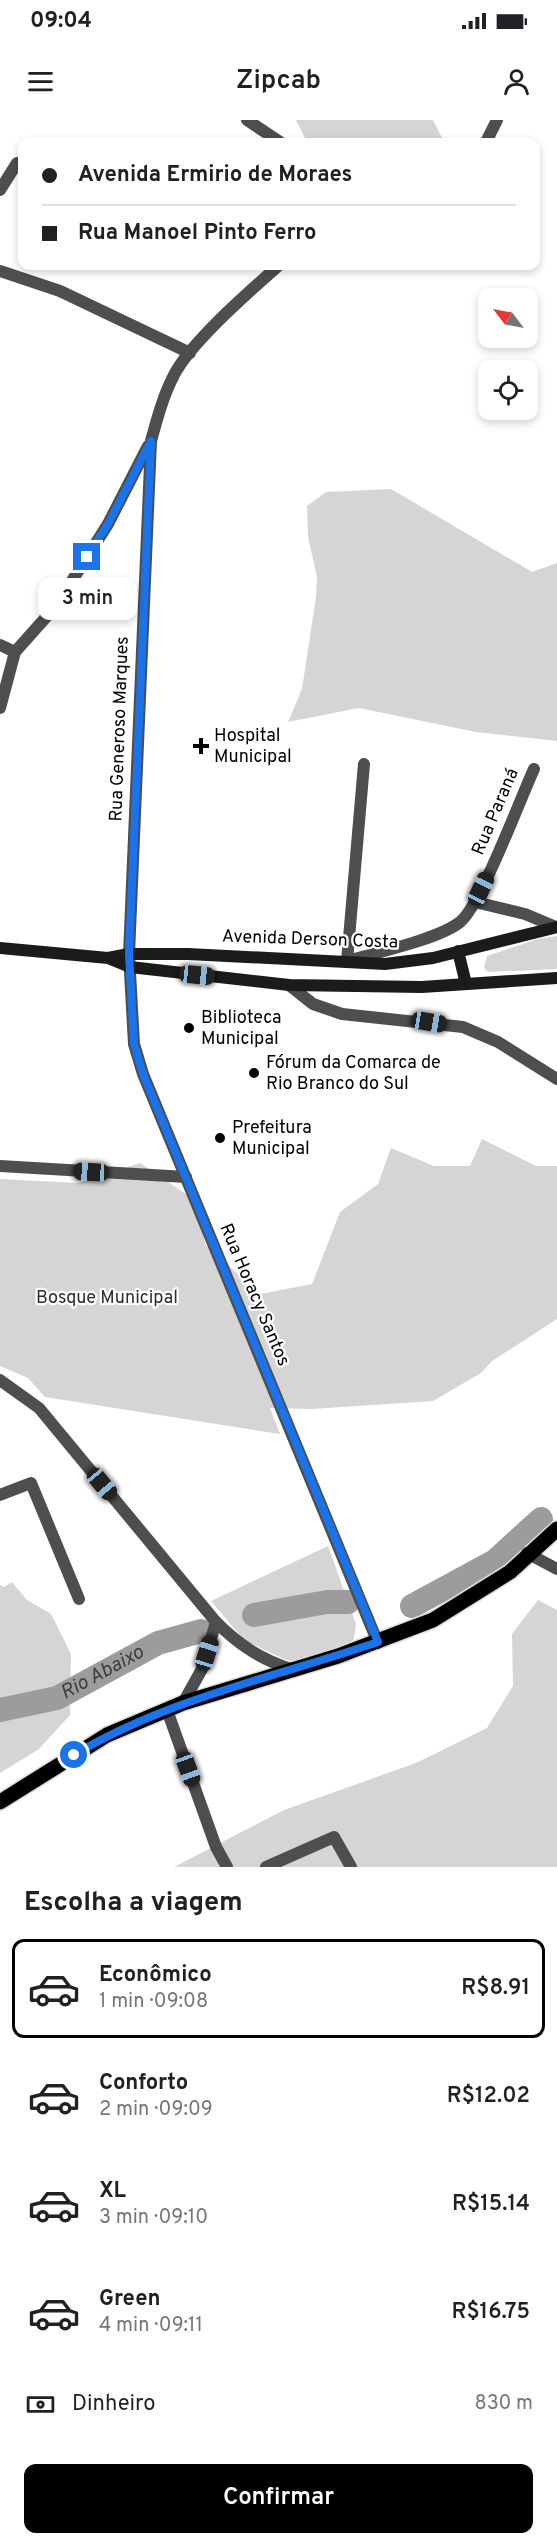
<!DOCTYPE html>
<html lang="pt">
<head>
<meta charset="utf-8">
<style>
  :root { --surface:#fff; --page:#f2f2f2; --text:#202124; --muted:#757577; --line:#e0e0e0; --accent:#000 }
  body { margin:0; font-family:Overpass,sans-serif; background:var(--page); color:var(--text); height:100vh; display:flex; flex-direction:column; font-size:22px; white-space:nowrap }
  * { box-sizing:border-box; margin:0 }
  p { font-size:20px; color:var(--muted) }
  .icon { flex:none; width:33px; height:33px; fill:none; stroke:currentColor; stroke-width:2; stroke-linecap:round; stroke-linejoin:round }
  .map { position:relative; height:1747px; overflow:hidden }
  .details { display:flex; flex-direction:column; background:var(--surface); flex:1 }
  .details>* { flex:none }
  .banner { position:absolute; left:18px; top:18px; width:522px; height:132px; border-radius:12px; box-shadow:0 3px 9px #0003; display:grid; align-content:center; height:132px; padding:0 24px; background:var(--surface) }
  .needle { width:39px; rotate:302deg }
  .controls { position:absolute; left:478px; top:168px; display:grid; gap:12px }
  .controls a { display:grid; place-items:center; width:60px; height:60px; border-radius:12px; background:var(--surface); box-shadow:0 3px 9px #0003; font-size:30px }
  .end { position:absolute; width:27px; height:27px; margin:-14px; border:8px solid #1a73e8; background:#fff; box-shadow:0 0 0 3px #fff }
  .from { border-radius:50% }
  .bubble { position:absolute; height:42px; border-radius:12px; background:var(--surface); box-shadow:0 3px 9px #0003; font-size:20px; font-weight:600; line-height:42px; text-align:center }
  .car { position:absolute; width:18px; height:36px; margin:-18px -9px; border-radius:8px; box-shadow:0 0 4px 2px #0007; background:linear-gradient(#222 24%,#8ab4d8 0 40%,#222 0 76%,#8ab4d8 0 86%,#222 0) }
  .banner b { display:flex; align-items:center; gap:21px; height:57px; font-size:22px }
  .banner b+b { border-top:2px solid var(--line) }
  .banner i { width:15px; height:15px; background:var(--text) }
  ul { padding:0; list-style:none }
  li { display:flex; align-items:center; gap:18px; height:99px; margin:0 12px 9px; padding:0 12px; border:3px solid transparent; border-radius:12px }
  li div { flex:1 }
  li b { display:block; font-size:22px }
  li em { font-style:normal; font-weight:600 }
  li.current { border-color:var(--accent) }
  li>.icon { width:54px; height:54px; stroke-width:1.5 }
  h2 { padding:0 24px; font-size:27px; line-height:72px }
  .pay { display:flex; align-items:center; gap:15px; height:66px; padding:0 24px; font-size:22px }
  .pay p { margin-inline-start:auto }
  .action { display:flex; gap:12px; margin-top:auto; padding:12px 24px }
  .action a { flex:1; height:69px; border-radius:12px; background:var(--accent); color:#fff; font-size:24px; font-weight:600; line-height:69px; text-align:center }
  .status { display:flex; justify-content:space-between; align-items:center; height:42px; padding:0 30px; background:var(--surface); direction:ltr }
  .status svg { height:16px; fill:currentColor }
  header { display:flex; justify-content:space-between; align-items:center; height:78px; padding:0 24px; background:var(--surface); font-size:27px; font-weight:600 }
  .map>svg:first-child { display:block }
  .green { fill:#d5d5d5 }
  .lines { fill:none; stroke-linecap:round; stroke-linejoin:round }
  .river { stroke:#9c9c9c; stroke-width:24 }
  .primary-casing { stroke:#dbdbdb; stroke-width:18 }
  .minor { stroke:#4e4e4e; stroke-width:12 }
  .tertiary { stroke:#4e4e4e; stroke-width:12 }
  .secondary { stroke:#1b1b1b; stroke-width:12 }
  .primary { stroke:#000; stroke-width:15 }
  .route { stroke:#1a73e8; stroke-width:8 }
  .poi-dot { fill:#000; stroke:#fff; stroke-width:2 }
  .labels { text-anchor:middle; dominant-baseline:central; stroke-width:4.5; stroke-linejoin:round; paint-order:stroke }
  .street-label { font-size:18px; fill:#000; stroke:#fff }
  .poi-label { font-size:18px; fill:#000; stroke:#fff; text-anchor:start }
  .park-label { font-size:18px; fill:#2c2c2c; stroke:#fff }
  .water-label { font-size:20px; font-style:italic; fill:#3d3d3d; stroke:#fff }
</style>
</head>
<body>
<div class="status"><b>09:04</b><svg viewBox="0 0 49 12"><path d="M0 12V9h3v3zM5 12V6h3v6zM10 12V3h3v9zM15 12V0h3v12zM26 1h20v11H26zM47 4h2v5h-2z"/></svg></div>
<header><svg class="icon" aria-label="menu" viewBox="0 0 24 24"><path d="M4 6h16M4 12h16M4 18h16"/></svg>Zipcab<svg class="icon" aria-label="person" viewBox="0 0 24 24"><circle cx="12" cy="8" r="4"/><path d="M4 21q1-7 8-7t8 7"/></svg></header>
<div class="map">
<svg width="557" height="1747" viewBox="0 0 557 1747">
  <rect width="100%" height="100%" fill="#fff"/>
  <path class="green" d="M296,0H433L444,22H307Z
    M391,369L532,452L557,443V621L476,612L359,588L288,602L302,569L316,477L317,457L308,417L307,386L326,372Z
    M557,816V849L488,852L484,848L487,836L538,819Z
    M482,1019L536,1046H557V1199L492,1241L481,1253L433,1281L312,1289L270,1288L280,1314L45,1277L28,1258L0,1246V1059L78,1063L140,1043L192,1078L206,1125L260,1174L312,1164L340,1092L378,1064L391,1028L434,1046H470Z
    M328,1426L356,1504L354,1519L349,1524L292,1541L286,1540L244,1520L211,1481Z
    M12,1462L27,1480L51,1494L71,1534L70,1595L39,1629L0,1653V1465L4,1467Z
    M538,1480L557,1490V1747H174L284,1690L416,1643L487,1608L513,1566L512,1514Z"/>
  <g class="lines">
    <g class="river">
      <path d="M412,1486L495,1441L541,1399"/>
      <path d="M254,1495L327,1482H348"/>
      <path id="s1" d="M0,1590L57,1578L158,1523L201,1511"/>
    </g>
    <defs>
      <path id="primary" d="M0,1682L107,1615L183,1583L338,1536L433,1500L510,1452L557,1409"/>
    </defs>
    <use href="#primary" class="primary-casing"/>
    <path class="minor" d="M247,0L280,22
      M0,70L17,43
      M0,151L60,171L190,233
      M0,525L15,532
      M364,644L347,841C375,833 439,819 460,802C480,787 521,677 534,649
      M475,782L525,794L556,807
      M0,1046L186,1057
      M0,1375L31,1363L79,1479
      M527,1433L557,1449
      M167,1590L216,1727L227,1747
      M266,1747L334,1717L351,1747"/>
    <path class="tertiary" d="M486,22L497,0
      M278,146C249,172 191,222 174,255C163,276 157,299 151,321L129,834L134,924L143,954L378,1523
      M0,588L15,532L56,486L108,404L148,326
      M289,865L313,884L342,894L463,907L498,922L557,959
      M0,1260L39,1288L216,1502C240,1526 262,1540 294,1550
      M183,1583L202,1549L216,1502"/>
    <path class="secondary" d="M0,828L108,838L129,834H188L385,844L433,838L557,807
      M458,831L466,864
      M108,838L130,847L289,865L422,867L557,858"/>
    <use href="#primary" class="primary"/>
  </g>
  <g class="lines">
    <path class="route" d="M74,1635C167,1579 276,1557 378,1522L143,954L134,924L129,834L151,321L108,404L87,437"/>
  </g>
  <g class="poi-dot">
    <path d="M198 617h6v6h6v6h-6v6h-6v-6h-6v-6h6z"/>
    <circle cx="189" cy="908" r="6"/>
    <circle cx="254" cy="953" r="6"/>
    <circle cx="220" cy="1018" r="6"/>
  </g>
  <g class="labels">
    <g class="street-label">
      <text transform="translate(120 609) rotate(-88)">Rua Generoso Marques</text>
      <text transform="translate(496 692) rotate(-67)">Rua Paraná</text>
      <text transform="translate(310 820) rotate(2)">Avenida Derson Costa</text>
      <text transform="translate(254 1175) rotate(67)">Rua Horacy Santos</text>
    </g>
    <g class="poi-label">
      <text x="214" y="616">Hospital<tspan x="214" dy="21">Municipal</tspan></text>
      <text x="201" y="898">Biblioteca<tspan x="201" dy="21">Municipal</tspan></text>
      <text x="266" y="943">Fórum da Comarca de<tspan x="266" dy="21">Rio Branco do Sul</tspan></text>
      <text x="232" y="1008">Prefeitura<tspan x="232" dy="21">Municipal</tspan></text>
    </g>
    <g class="park-label">
      <text x="107" y="1178">Bosque Municipal</text>
    </g>
    <g class="water-label">
      <text stroke="none"><textPath href="#s1" startOffset="110">Rio Abaixo</textPath></text>
    </g>
  </g>
</svg>
<div class="controls">
<a><svg class="needle" viewBox="-14 -14 28 28"><path d="M0-13l5 13h-10z" fill="#e53935"/><path d="M0 13l5-13h-10z" fill="#757577"/></svg></a>
<a><svg class="icon" aria-label="locate" viewBox="0 0 24 24"><circle cx="12" cy="12" r="6"/><path d="M12 2v4M12 18v4M2 12h4M18 12h4"/></svg></a>
</div>
<i class="end from" style="left:74px;top:1635px"></i>
<i class="end" style="left:87px;top:437px"></i>
<div class="bubble" style="left:38px;top:458px;width:99px">3 min</div>
<i class="car" style="left:481px;top:769px;rotate:25deg"></i>
<i class="car" style="left:197px;top:855px;rotate:96deg"></i>
<i class="car" style="left:429px;top:902px;rotate:99deg"></i>
<i class="car" style="left:91px;top:1052px;rotate:273deg"></i>
<i class="car" style="left:102px;top:1364px;rotate:140deg"></i>
<i class="car" style="left:207px;top:1533px;rotate:17deg"></i>
<i class="car" style="left:188px;top:1649px;rotate:160deg"></i>
<div class="banner">
<b><i class="from"></i>Avenida Ermirio de Moraes</b>
<b><i></i>Rua Manoel Pinto Ferro</b>
</div>
</div>
<section class="details">
<h2>Escolha a viagem</h2>
<ul>
<li class="current"><svg class="icon" aria-label="car" viewBox="0 0 24 24"><path d="M5 17H2v-5l4-1 3-4h7l3 4 3 1v5h-3M9 17h6M6 11h13"/><circle cx="7" cy="17" r="2"/><circle cx="17" cy="17" r="2"/></svg><div><b>Econômico</b><p>1 min · 09:08</p></div><em>R$8.91</em></li>
<li><svg class="icon" aria-label="car" viewBox="0 0 24 24"><path d="M5 17H2v-5l4-1 3-4h7l3 4 3 1v5h-3M9 17h6M6 11h13"/><circle cx="7" cy="17" r="2"/><circle cx="17" cy="17" r="2"/></svg><div><b>Conforto</b><p>2 min · 09:09</p></div><em>R$12.02</em></li>
<li><svg class="icon" aria-label="car" viewBox="0 0 24 24"><path d="M5 17H2v-5l4-1 3-4h7l3 4 3 1v5h-3M9 17h6M6 11h13"/><circle cx="7" cy="17" r="2"/><circle cx="17" cy="17" r="2"/></svg><div><b>XL</b><p>3 min · 09:10</p></div><em>R$15.14</em></li>
<li><svg class="icon" aria-label="car" viewBox="0 0 24 24"><path d="M5 17H2v-5l4-1 3-4h7l3 4 3 1v5h-3M9 17h6M6 11h13"/><circle cx="7" cy="17" r="2"/><circle cx="17" cy="17" r="2"/></svg><div><b>Green</b><p>4 min · 09:11</p></div><em>R$16.75</em></li>
</ul>
<div class="pay"><svg class="icon" aria-label="cash" viewBox="0 0 24 24"><path d="M3 7h18v10H3z"/><circle cx="12" cy="12" r="2"/></svg>Dinheiro<p>830 m</p></div>
<div class="action"><a>Confirmar</a></div>
</section>
</body>
</html>
